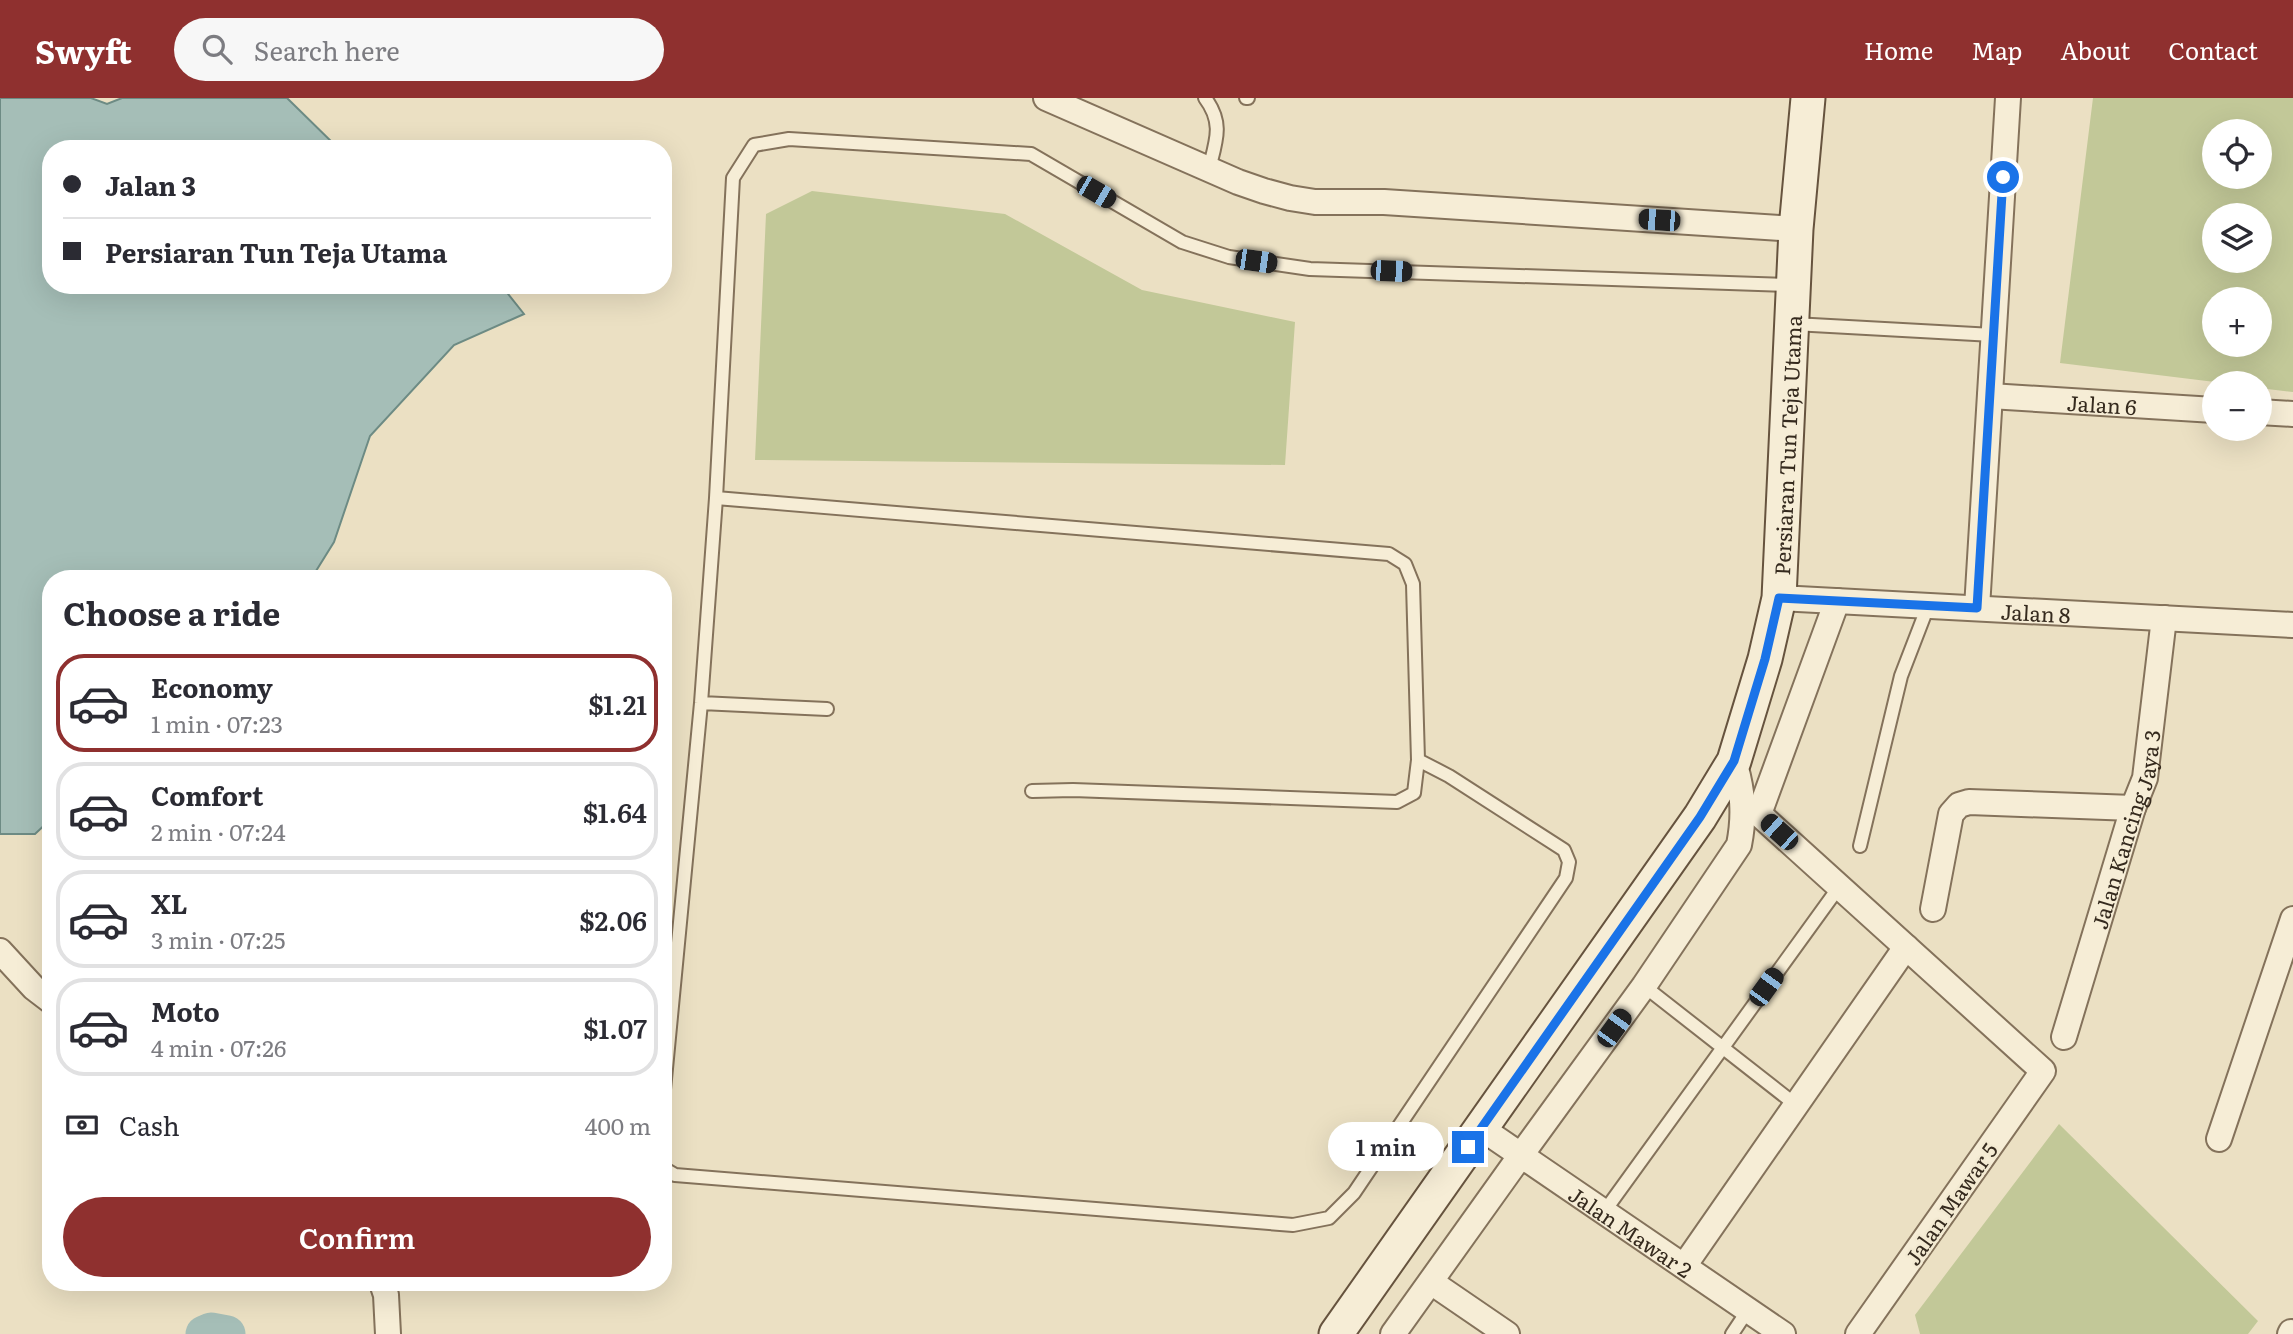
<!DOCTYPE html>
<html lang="en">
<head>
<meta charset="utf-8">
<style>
  :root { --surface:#fff; --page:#f7f7f7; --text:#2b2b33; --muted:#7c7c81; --line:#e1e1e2; --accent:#8f302f }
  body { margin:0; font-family:Literata,serif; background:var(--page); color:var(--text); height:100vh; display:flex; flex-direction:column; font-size:26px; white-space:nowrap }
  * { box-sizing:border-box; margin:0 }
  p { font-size:23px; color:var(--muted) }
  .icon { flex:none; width:38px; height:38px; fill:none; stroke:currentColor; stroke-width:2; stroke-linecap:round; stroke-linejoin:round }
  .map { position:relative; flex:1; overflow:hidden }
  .details { position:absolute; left:42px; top:472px; width:630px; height:721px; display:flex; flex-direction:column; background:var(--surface); border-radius:28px; box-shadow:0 7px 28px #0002 }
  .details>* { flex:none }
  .banner { position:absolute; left:42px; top:42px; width:630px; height:154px; border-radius:28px; box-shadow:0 7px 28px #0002; display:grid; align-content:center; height:154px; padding:0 21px; background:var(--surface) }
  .buttons { position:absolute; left:2202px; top:21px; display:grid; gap:14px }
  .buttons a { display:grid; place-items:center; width:70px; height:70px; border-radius:50%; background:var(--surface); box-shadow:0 7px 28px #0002; font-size:35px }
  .end { position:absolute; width:32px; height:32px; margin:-16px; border:9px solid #1a73e8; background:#fff; box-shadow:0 0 0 4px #fff }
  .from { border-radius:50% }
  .bubble { position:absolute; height:49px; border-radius:24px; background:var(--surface); box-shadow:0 7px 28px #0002; font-size:23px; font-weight:600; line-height:49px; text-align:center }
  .car { position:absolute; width:21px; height:42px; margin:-21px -10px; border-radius:9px; box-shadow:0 0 5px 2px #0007; background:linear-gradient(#222 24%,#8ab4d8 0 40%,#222 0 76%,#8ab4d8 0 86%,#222 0) }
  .banner b { display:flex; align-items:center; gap:24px; height:66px; font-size:26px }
  .banner b+b { border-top:2px solid var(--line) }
  .banner i { width:18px; height:18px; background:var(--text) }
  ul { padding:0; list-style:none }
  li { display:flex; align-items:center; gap:21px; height:98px; margin:0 14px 10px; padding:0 7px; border:4px solid var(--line); border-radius:28px }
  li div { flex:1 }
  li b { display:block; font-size:26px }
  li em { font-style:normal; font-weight:600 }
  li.current { border-color:var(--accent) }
  li>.icon { width:63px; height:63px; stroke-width:1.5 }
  h2 { padding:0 21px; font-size:32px; line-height:84px }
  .pay { display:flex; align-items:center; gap:18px; height:77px; padding:0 21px; font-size:26px }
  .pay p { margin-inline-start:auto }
  .action { display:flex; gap:14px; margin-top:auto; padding:14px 21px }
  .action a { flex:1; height:80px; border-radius:42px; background:var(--accent); color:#fff; font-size:28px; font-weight:600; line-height:80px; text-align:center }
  header { display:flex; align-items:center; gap:42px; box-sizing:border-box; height:98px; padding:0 35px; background:var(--accent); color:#fff }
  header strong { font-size:33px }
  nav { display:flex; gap:38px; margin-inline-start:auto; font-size:24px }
  .search { width:490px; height:63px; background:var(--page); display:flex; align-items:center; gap:18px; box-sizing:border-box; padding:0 24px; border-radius:38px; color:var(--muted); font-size:26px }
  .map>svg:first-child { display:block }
  .green { fill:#c2c898; fill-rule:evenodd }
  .water { fill:#a5beb7; stroke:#6d8b84; stroke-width:2 }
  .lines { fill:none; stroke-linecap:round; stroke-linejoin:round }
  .river { stroke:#a5beb7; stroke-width:37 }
  .lane-casing { stroke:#84725b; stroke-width:16 }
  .street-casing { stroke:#84725b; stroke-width:28 }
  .secondary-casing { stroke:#66533e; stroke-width:37 }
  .lane { stroke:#f6edd6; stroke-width:12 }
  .street { stroke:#f6edd6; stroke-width:24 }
  .secondary { stroke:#f6edd6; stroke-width:33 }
  .route { stroke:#1a73e8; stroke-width:9 }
  .labels { text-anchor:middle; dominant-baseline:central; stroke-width:5; stroke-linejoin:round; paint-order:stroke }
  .street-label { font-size:21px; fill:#352a1e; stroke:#f3ead2 }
</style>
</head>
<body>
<header>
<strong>Swyft</strong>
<div class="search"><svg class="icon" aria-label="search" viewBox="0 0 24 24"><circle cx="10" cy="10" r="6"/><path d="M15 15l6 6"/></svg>Search here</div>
<nav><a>Home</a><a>Map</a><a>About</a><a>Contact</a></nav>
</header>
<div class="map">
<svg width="2293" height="1236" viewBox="0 0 2293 1236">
  <rect width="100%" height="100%" fill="#ebe0c3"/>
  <path class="green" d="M2093,0H2293V294L2259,290V285H2223L2060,265ZM2214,33H2259V79H2214ZM2214,117H2259V163H2214ZM2214,201H2259V247H2214Z
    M812,93L1005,116L1142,192L1295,224L1285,367L755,362L766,116Z
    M2059,1026L2258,1223L2248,1236H1920L1915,1217Z"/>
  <path class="water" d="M0,0H91L107,6L122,0H287L339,51H51V187H501L524,216L454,247L370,338L334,444L311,481H51V721L35,736H0Z"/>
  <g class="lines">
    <path class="river" d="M204,1236L211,1233L227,1236"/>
    <defs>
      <path id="lane" d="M1205,0C1224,25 1216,43 1209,71
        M1246,0H1248
        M1794,226L1993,237
        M701,605L827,611
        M1032,693L1073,692L1397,704L1414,695L1418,662
        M1860,748L1901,578L1928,508
        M1644,888L1796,1007
        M663,1002L701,605L716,400L733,80L754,47L789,41L1031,56L1182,144L1229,159L1310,171L1791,187
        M663,1070L675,1077L1293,1127L1329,1120L1354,1095L1566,780L1569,764L1564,752L1449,678L1418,662L1413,486L1405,466L1389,456L716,400
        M1604,1114L1839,789
        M1732,1236L1748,1212"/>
      <g id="street">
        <path d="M1046,0L1238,84L1264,93L1290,100L1315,104H1384L1796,131"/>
        <path id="s1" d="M1990,298L2214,312"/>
        <path d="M2259,314L2293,316"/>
        <path id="s2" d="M1779,500L2293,527"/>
        <path d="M1977,510L2008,0"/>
        <path d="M1759,716L2043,973L1858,1236"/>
        <path d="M1759,716L1837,503"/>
        <path d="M1933,811L1951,716L1959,707L1969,704L2133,710"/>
        <path d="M0,853L34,890L51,903"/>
        <path id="s3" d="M2064,939L2133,710L2145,680L2164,520"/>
        <path id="s4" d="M1481,1030L1783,1236"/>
        <path d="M2219,1041L2293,821"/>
        <path d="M1684,1168L1906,849"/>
        <path d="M1431,1184L1507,1236"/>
        <path d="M382,1185L386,1197L388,1236"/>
        <path d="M1393,1236L1521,1057L1644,888L1739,747C1745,717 1743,693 1734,663"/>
        <path d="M2290,1236L2291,1234"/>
      </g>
      <g id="secondary">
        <path id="s5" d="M1336,1236L1700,719L1734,663L1765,561L1779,500L1796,131L1808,0"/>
      </g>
    </defs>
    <use href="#lane" class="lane-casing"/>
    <use href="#street" class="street-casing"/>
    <use href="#secondary" class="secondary-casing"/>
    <use href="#lane" class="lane"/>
    <use href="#street" class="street"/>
    <use href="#secondary" class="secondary"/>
  </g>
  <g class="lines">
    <path class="route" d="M1468,1049L1700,719L1734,663L1765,561L1779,500L1977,510L2003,79"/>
  </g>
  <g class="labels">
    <g class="street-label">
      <text stroke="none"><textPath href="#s1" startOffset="112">Jalan 6</textPath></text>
      <text stroke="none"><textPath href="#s5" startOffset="1020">Persiaran Tun Teja Utama</textPath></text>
      <text stroke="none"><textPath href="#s2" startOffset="257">Jalan 8</textPath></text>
      <text stroke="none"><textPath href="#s3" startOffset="217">Jalan Kancing Jaya 3</textPath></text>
      <text transform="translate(1950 1105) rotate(-55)">Jalan Mawar 5</text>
      <text stroke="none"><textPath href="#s4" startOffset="182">Jalan Mawar 2</textPath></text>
    </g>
  </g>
</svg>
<div class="buttons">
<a><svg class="icon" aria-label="locate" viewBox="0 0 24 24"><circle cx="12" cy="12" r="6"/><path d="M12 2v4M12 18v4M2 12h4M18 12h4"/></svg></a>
<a><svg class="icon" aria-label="layers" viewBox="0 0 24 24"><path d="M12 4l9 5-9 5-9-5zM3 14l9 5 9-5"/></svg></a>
<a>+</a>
<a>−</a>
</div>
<i class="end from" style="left:2003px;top:79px"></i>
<i class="end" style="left:1468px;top:1049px"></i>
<div class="bubble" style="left:1328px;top:1024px;width:116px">1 min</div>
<i class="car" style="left:1096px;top:94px;rotate:120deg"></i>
<i class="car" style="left:1659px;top:122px;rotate:274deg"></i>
<i class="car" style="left:1256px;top:163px;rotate:98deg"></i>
<i class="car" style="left:1391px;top:173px;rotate:92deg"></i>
<i class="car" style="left:1779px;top:734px;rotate:312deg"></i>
<i class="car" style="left:1766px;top:889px;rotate:36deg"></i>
<i class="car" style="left:1614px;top:930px;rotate:36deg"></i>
<div class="banner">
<b><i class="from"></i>Jalan 3</b>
<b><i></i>Persiaran Tun Teja Utama</b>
</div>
<section class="details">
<h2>Choose a ride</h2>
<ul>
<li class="current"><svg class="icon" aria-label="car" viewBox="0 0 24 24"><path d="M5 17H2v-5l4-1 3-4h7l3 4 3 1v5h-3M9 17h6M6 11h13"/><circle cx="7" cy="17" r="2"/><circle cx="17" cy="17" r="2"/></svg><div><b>Economy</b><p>1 min · 07:23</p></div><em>$1.21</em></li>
<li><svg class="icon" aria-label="car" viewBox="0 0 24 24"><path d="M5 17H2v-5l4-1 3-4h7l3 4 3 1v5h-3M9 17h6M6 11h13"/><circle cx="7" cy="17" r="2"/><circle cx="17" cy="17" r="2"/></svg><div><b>Comfort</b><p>2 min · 07:24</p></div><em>$1.64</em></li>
<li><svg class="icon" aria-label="car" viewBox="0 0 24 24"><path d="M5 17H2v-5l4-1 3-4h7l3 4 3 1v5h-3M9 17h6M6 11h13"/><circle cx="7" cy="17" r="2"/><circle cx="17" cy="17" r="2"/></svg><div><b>XL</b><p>3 min · 07:25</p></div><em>$2.06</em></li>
<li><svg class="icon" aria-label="car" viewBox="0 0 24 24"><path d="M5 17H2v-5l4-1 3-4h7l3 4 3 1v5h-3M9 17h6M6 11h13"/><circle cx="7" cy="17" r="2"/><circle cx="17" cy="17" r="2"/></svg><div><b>Moto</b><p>4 min · 07:26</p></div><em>$1.07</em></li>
</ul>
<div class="pay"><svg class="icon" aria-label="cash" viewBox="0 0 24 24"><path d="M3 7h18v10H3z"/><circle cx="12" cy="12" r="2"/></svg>Cash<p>400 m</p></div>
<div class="action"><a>Confirm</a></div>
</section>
</div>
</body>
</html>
